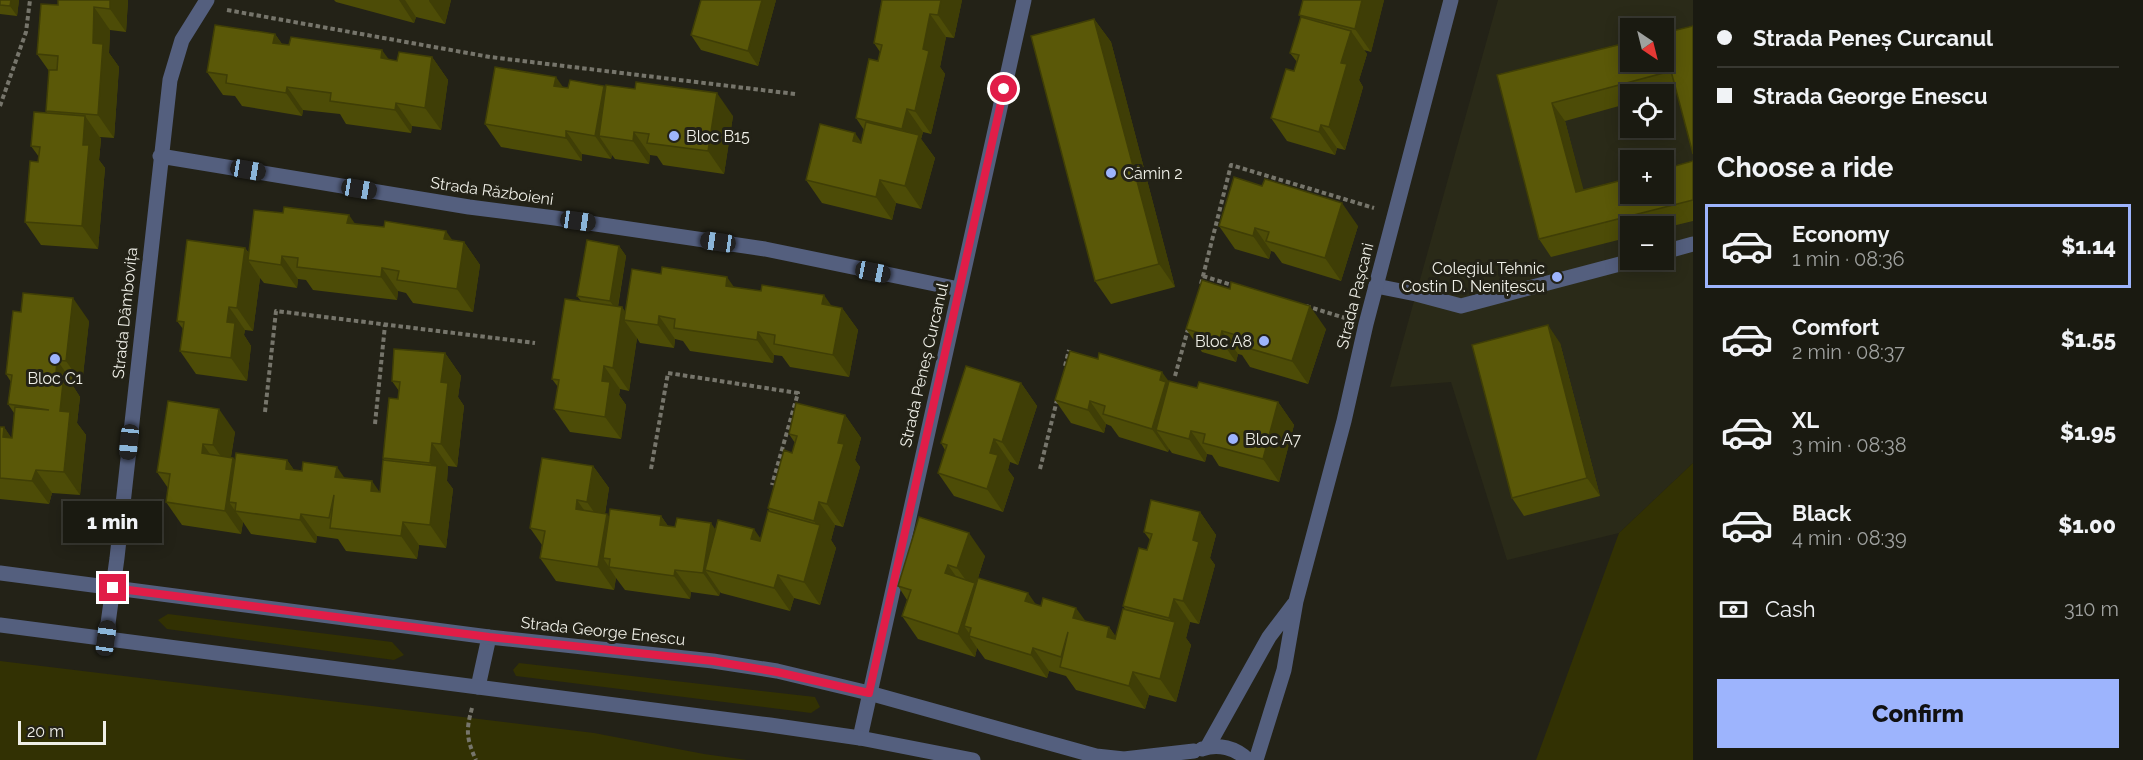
<!DOCTYPE html>
<html lang="en">
<head>
<meta charset="utf-8">
<style>
  :root { --surface:#1a1a11; --page:#27271f; --text:#f1f3f6; --muted:#9fa19f; --line:#383831; --accent:#9db4fd }
  body { margin:0; font-family:Raleway,sans-serif; background:var(--page); color:var(--text); height:100vh; display:flex; flex-direction:column; font-size:22px; white-space:nowrap }
  * { box-sizing:border-box; margin:0 }
  p { font-size:20px; color:var(--muted) }
  .icon { flex:none; width:33px; height:33px; fill:none; stroke:currentColor; stroke-width:2; stroke-linecap:round; stroke-linejoin:round }
  .map { position:relative; flex:1; overflow:hidden }
  .drawer { display:flex; flex-direction:column; background:var(--surface); width:450px }
  .drawer>* { flex:none }
  .hud { display:grid; align-content:center; height:132px; padding:0 24px; background:var(--surface) }
  .needle { width:39px; rotate:145deg }
  .fabs { position:absolute; left:1620px; top:18px; display:grid; gap:12px }
  .fabs a { display:grid; place-items:center; width:54px; height:54px; border-radius:0px; background:var(--surface); box-shadow:0 3px 15px #0003,0 0 0 2px var(--line); font-size:30px }
  .scale { position:absolute; left:18px; bottom:15px; width:88px; box-sizing:border-box; padding-left:6px; border:3px solid #efefe7; border-top:0; font-size:16px; line-height:21px; white-space:nowrap; color:#efefe7; -webkit-text-stroke:4px #232217; paint-order:stroke }
  .end { position:absolute; width:27px; height:27px; margin:-14px; border:8px solid #e11d48; background:#fff; box-shadow:0 0 0 3px #fff }
  .from { border-radius:50% }
  .bubble { position:absolute; height:42px; border-radius:0px; background:var(--surface); box-shadow:0 3px 15px #0003,0 0 0 2px var(--line); font-size:20px; font-weight:800; line-height:42px; text-align:center }
  .car { position:absolute; width:18px; height:36px; margin:-18px -9px; border-radius:8px; box-shadow:0 0 4px 2px #0007; background:linear-gradient(#222 24%,#8ab4d8 0 40%,#222 0 76%,#8ab4d8 0 86%,#222 0) }
  .hud b { display:flex; align-items:center; gap:21px; height:57px; font-size:22px }
  .hud b+b { border-top:2px solid var(--line) }
  .hud i { width:15px; height:15px; background:var(--text) }
  ul { padding:0; list-style:none }
  li { display:flex; align-items:center; gap:18px; height:84px; margin:0 12px 9px; padding:0 12px; border:3px solid transparent; border-radius:0px }
  li div { flex:1 }
  li b { display:block; font-size:22px }
  li em { font-style:normal; font-weight:800 }
  li.on { border-color:var(--accent) }
  li>.icon { width:54px; height:54px; stroke-width:1.5 }
  h2 { padding:0 24px; font-size:27px; line-height:72px }
  .pay { display:flex; align-items:center; gap:15px; height:66px; padding:0 24px; font-size:22px }
  .pay p { margin-inline-start:auto }
  .button { display:flex; gap:12px; margin-top:auto; padding:12px 24px }
  .button a { flex:1; height:69px; border-radius:0px; background:var(--accent); color:#111; font-size:24px; font-weight:800; line-height:69px; text-align:center }
  main { display:flex; flex:1; min-height:0 }
  .map>svg:first-child { display:block }
  .built { fill:#2a2a18; fill-rule:evenodd }
  .green { fill:#323103 }
  .lines { fill:none; stroke-linecap:round; stroke-linejoin:round }
  .path { stroke:#76756b; stroke-width:4; stroke-dasharray:4.5 3; stroke-linecap:butt }
  .service { stroke:#545f7e; stroke-width:15 }
  .minor { stroke:#545f7e; stroke-width:15 }
  .tertiary { stroke:#545f7e; stroke-width:15 }
  .wall { fill:#4d4c07 }
  .shaded-wall { fill:#3f3e06 }
  .building { fill:#5a5808; stroke:#3f3e06; stroke-width:1.5 }
  .route { stroke:#e11d48; stroke-width:8 }
  .poi-dot { fill:#9db4fd; stroke:#232217; stroke-width:2 }
  .labels { text-anchor:middle; dominant-baseline:central; stroke-width:6; stroke-linejoin:round; paint-order:stroke }
  .poi-label { font-size:16px; fill:#efefe7; stroke:#232217; text-anchor:start }
  .street-label { font-size:16px; fill:#efefe7; stroke:#232217 }
</style>
</head>
<body>
<main>
<div class="map">
<svg width="1693" height="760" viewBox="0 0 1693 760">
  <rect width="100%" height="100%" fill="#232217"/>
  <path class="built" d="M1498,0H1693V463L1619,533L1507,560L1451,382L1390,387ZM1630,28H1664V62H1630ZM1630,94H1664V128H1630ZM1630,160H1664V194H1630ZM1630,226H1664V260H1630Z"/>
  <path class="green" d="M1693,463V760H1536L1619,533Z
    M168,614L392,642L404,655L394,660L167,629L158,620Z
    M0,661L594,733L704,754L747,760H0Z
    M519,663L815,697L820,707L811,713L516,676L513,670Z"/>
  <g class="lines">
    <path class="path" d="M227,10L490,57L795,94
      M0,106L26,32L30,0
      M1203,276L1235,286
      M1201,284L1231,165L1374,208
      M1306,306L1345,318
      M1065,366L1069,350
      M1175,376L1188,329
      M265,412L276,311L535,343
      M375,424L385,325
      M651,469L668,373L798,393L772,485
      M1040,469L1057,400
      M472,708C466,730 466,738 476,760"/>
    <path class="service" d="M1664,252L1693,244
      M1376,286L1416,294L1461,306L1635,260
      M478,687L489,637"/>
    <path class="minor" d="M160,156L469,207L555,218L765,249L959,289
      M106,638L117,558L170,80L182,40L207,0
      M860,738L1024,0"/>
    <path class="tertiary" d="M0,573L489,637L713,661L777,671L869,693L1096,756L1124,759L1194,751
      M0,625L770,725L860,738L973,760
      M1208,746L1269,637L1294,604
      M1202,749C1218,743 1236,748 1248,760
      M1256,760L1284,670L1296,601L1344,421L1366,324L1451,0"/>
  </g>
  <path class="wall" d="M0,0H19L17,16L0,14Z
    M128,0L126,32L110,30L109,53L119,67L114,138L100,137L101,139L99,160L105,168L98,249L41,245L25,222L39,157L31,146L47,113L46,111L49,71L37,54L58,5Z
    M334,0H451L445,24L416,17L414,23L336,2Z
    M776,0L758,66L701,50L691,35Z
    M882,0H962L954,38L946,37L940,67L945,74L931,134L923,132L921,139L935,158L921,209L896,203L892,220L822,203L806,180L861,142L864,130L856,118L878,61L880,52L874,43Z
    M1303,0H1384L1371,52L1364,50L1367,54L1359,80L1363,87L1345,150L1337,148L1335,155L1287,141L1271,118L1294,71L1297,62L1290,53L1301,17L1299,15Z
    M1094,19L1111,42L1175,287L1111,304L1095,281Z
    M1664,33L1676,91L1664,95L1630,94V103L1565,121L1583,190L1693,161V221L1664,228V226H1630V237L1551,257L1539,239L1497,75Z
    M275,34L282,44L397,61L432,57L448,80L441,130L412,126L411,133L346,124L340,114L303,110L302,116L242,106L235,96L223,95L207,72Z
    M604,86L605,88L733,116L724,174L663,165L657,156L650,155L649,164L615,159L612,155L611,159L582,154V161L501,147L485,124L562,87L568,88Z
    M355,224L464,242L480,265L473,312L413,303L406,293L398,291L397,300L313,290L306,280L298,279L297,288L264,283L260,278L253,331L245,330L244,335L251,346L247,381L196,374L180,351L183,329L177,321L245,248L249,253Z
    M1219,226H1358L1341,281L1282,263L1274,252L1271,251L1269,259L1235,249Z
    M619,246L626,256L618,307H622L625,312L733,287L842,308L858,330L849,377L790,367L782,356L774,355L773,363L690,351L683,341L675,339L674,348L640,343L637,338L629,391L620,389L619,395L626,405L621,439L570,432L554,409L558,387L552,379L581,301L577,296Z
    M89,321L82,384L73,383V386L80,397L77,423L86,435L80,495L52,493L49,504L0,499V427H4L11,438H12L14,413L8,404L11,382L6,374Z
    M1186,329H1326L1308,384L1250,367L1242,355L1238,354L1236,362L1202,352Z
    M1560,343L1600,496L1524,516L1512,498Z
    M445,353L461,376L458,397L464,406L457,467L448,466L447,481L453,489L446,548L419,545L417,559L346,551L338,539L317,536L316,543L251,534L243,522L241,534L182,525L166,502L168,488L157,472L168,401L235,432L231,457L233,458L235,460H287L294,470L344,478L380,492L384,460L383,458L398,399L399,391L392,381Z
    M1169,381L1197,388L1278,402L1294,425L1279,482L1219,466L1212,455L1207,454L1205,462L1172,453L1169,449L1168,452L1119,437L1111,426L1106,424L1104,433L1071,423L1055,400Z
    M1021,383L1037,406L1018,465L1010,462L1008,470L1014,478L1003,512L954,496L938,473L945,450L941,443Z
    M845,415L861,438L855,460L860,467L843,527L835,525L831,540L836,548L820,605L794,598L790,611L721,593L720,592L719,596L691,592L690,599L625,590L616,578L614,590L556,581L540,558L542,545L530,528L593,466L609,488L605,514L609,517L661,516L668,526L716,530L760,539L770,512L768,508L792,453L795,443L789,434Z
    M1200,512L1216,535L1210,558L1215,565L1199,624L1190,622L1186,638L1191,645L1176,702L1149,695L1145,709L1076,690L1066,676L1049,671L1047,678L985,659L977,648L975,657L918,639L902,616L907,600L898,586L919,517L985,556L976,584V585L1085,621L1109,627L1116,637L1125,609L1123,606L1147,550L1150,540L1144,532Z"/>
  <path class="shaded-wall" d="M11,0H19L17,16L10,6Z
    M110,0H128L126,32L110,9Z
    M399,0H405L416,17L414,23Z
    M429,0H451L445,24L429,1Z
    M762,0H776L758,66L748,51Z
    M941,0H962L954,38L938,15Z
    M1362,0H1384L1371,52L1355,29Z
    M94,7L110,30L109,53L119,67L114,138L98,115L93,43Z
    M930,14L946,37L940,67L945,74L931,134L915,111L923,49Z
    M1094,19L1111,42L1175,287L1159,264Z
    M1351,31L1367,54L1359,80L1363,87L1345,150L1329,127L1341,63Z
    M275,34L291,57L273,43Z
    M382,50L398,72L381,58Z
    M432,57L448,80L441,130L425,108Z
    M556,77L572,100L554,86Z
    M604,86L620,109L599,136L612,155L611,159L595,136Z
    M287,87L303,110L302,116L286,93Z
    M717,93L733,116L724,174L708,151Z
    M396,103L412,126L411,133L395,110Z
    M1552,103L1565,121L1589,210L1576,192Z
    M907,109L923,132L921,139L935,158L921,209L905,186L915,148L902,129Z
    M85,116L101,139L99,160L105,168L98,249L82,226L83,145Z
    M1321,125L1337,148L1335,155L1319,132Z
    M566,131L582,154V161L566,138Z
    M634,132L650,155L649,164L633,141Z
    M855,133L871,156L853,141Z
    M880,180L896,203L892,220L876,197Z
    M1342,203L1358,226L1341,281L1325,258Z
    M349,215L365,238L347,223Z
    M1255,228L1271,251L1269,259L1253,236Z
    M446,231L462,254L444,239Z
    M464,242L480,265L473,312L457,289Z
    M619,246L626,256L617,311L610,301Z
    M245,248L254,261L248,260L260,278L253,331L237,308Z
    M282,256L298,279L297,288L281,265Z
    M382,268L398,291L397,300L381,277Z
    M727,277L743,300L726,286Z
    M824,295L840,318L842,308L858,330L849,377L833,355L822,304Z
    M73,298L89,321L82,384L66,361Z
    M1310,306L1326,329L1308,384L1292,361Z
    M229,307L245,330L244,335L251,346L247,381L231,358L227,322Z
    M622,307L632,321L624,320L637,338L629,391L613,368Z
    M659,316L675,339L674,348L658,325Z
    M1548,325L1560,343L1600,496L1587,478Z
    M1222,331L1238,354L1236,362L1220,339Z
    M758,332L774,355L773,363L757,340Z
    M445,353L461,376L458,397L464,406L457,467L441,444V382Z
    M57,360L73,383V386L80,397L77,423L86,435L80,495L64,472L60,411L56,373Z
    M604,366L620,389L619,395L626,405L621,439L605,417L602,381Z
    M1162,372L1178,394L1156,430L1169,449L1168,452L1152,429Z
    M1021,383L1037,406L1018,465L1002,442Z
    M1090,401L1106,424L1104,433L1088,410Z
    M1278,402L1294,425L1279,482L1263,459Z
    M219,409L235,432L229,468L213,445Z
    M845,415L861,438L855,460L860,467L843,527L827,504L838,443Z
    M4,427L20,450L3,437Z
    M1191,431L1207,454L1205,462L1189,439Z
    M994,439L1010,462L1008,470L1014,478L1003,512L987,489L990,453Z
    M432,443L448,466L447,481L453,489L446,548L430,525L436,471L430,463Z
    M203,444L219,467L202,453Z
    M233,458L249,480L229,502L243,522L241,534L225,511Z
    M287,460L303,483L286,469Z
    M593,466L609,488L603,525L587,502Z
    M337,467L353,490L335,477Z
    M36,470L52,493L49,504L32,481Z
    M372,481L388,504L371,491Z
    M577,500L593,523L576,509Z
    M819,502L835,525L831,540L836,548L820,605L804,582L819,528L814,521Z
    M1200,512L1216,535L1210,558L1215,565L1199,624L1183,601L1193,540Z
    M301,514L317,536L316,543L300,520Z
    M607,514L623,537L603,558L616,578L614,590L598,567Z
    M661,516L677,539L660,525Z
    M403,522L419,545L417,559L401,536Z
    M711,523L727,546L705,570L720,592L719,596L703,573Z
    M754,529L770,552L751,539Z
    M969,533L985,556L976,584L991,605L971,628L964,626L972,637L969,636L977,648L975,657L958,634L973,590L957,568Z
    M948,565L964,588L945,573Z
    M675,570L691,592L690,599L674,576Z
    M778,575L794,598L790,611L774,588Z
    M1028,593L1044,616L1025,601Z
    M1174,599L1190,622L1186,638L1191,645L1176,702L1160,679L1174,626L1169,618Z
    M1076,608L1092,630L1073,618Z
    M1109,627L1125,650L1107,637Z
    M1033,648L1049,671L1047,678L1031,655Z
    M1133,672L1149,695L1145,709L1129,686Z"/>
  <path class="building" d="M0,0H11L10,6L0,5Z
    M58,0H110V9L94,7L93,43L103,44L98,115L46,111L49,70H57L58,56L37,54L41,4L58,5Z
    M701,0H762L748,51L691,35Z
    M882,0H941L938,15L930,14L923,49L929,51L915,111L907,109L902,129L856,118L869,59L878,61L882,45L874,43Z
    M1303,0H1362L1355,29L1299,15Z
    M1301,17L1351,31L1341,63L1347,64L1329,127L1321,125L1319,132L1271,118L1286,69L1294,71L1299,55L1290,53Z
    M1094,19L1159,264L1095,281L1031,36Z
    M215,25L275,34L273,43L289,45L291,37L382,50L381,58L397,61L399,52L432,57L425,108L396,103L395,110L330,101L331,93L287,87L286,93L226,83L227,75L207,72Z
    M1693,26V154L1671,71L1552,103L1576,192L1630,178V194H1664V169L1693,161V200L1539,239L1497,75L1630,42V62H1664V33Z
    M495,67L556,77L554,86L568,88L570,80L604,86L595,136L566,131V138L485,124Z
    M636,82L717,93L708,151L647,143L649,134L634,132L633,141L599,136L606,85L635,89Z
    M34,112L85,116L83,145H89L82,226L25,222L30,161L38,162L40,147L31,146Z
    M866,122L919,135L905,186L880,180L876,197L806,180L820,124L855,133L853,141L861,143Z
    M1234,177L1262,186L1265,179L1342,203L1325,258L1266,241L1269,232L1255,228L1253,236L1219,226Z
    M284,207L349,215L347,223L384,227L385,221L446,231L444,239L464,242L457,289L397,280L399,271L382,268L381,277L297,267L298,258L282,256L281,265L248,260L254,210L283,213Z
    M187,240L245,248L237,308L229,307L227,322L235,323L231,358L180,351L184,322L177,321Z
    M587,240L619,246L610,301L577,296Z
    M662,267L727,277L726,286L761,291L762,285L824,295L822,304L842,308L833,355L774,344L775,335L758,332L757,340L674,328L675,319L659,316L658,325L624,320L632,269L661,274Z
    M1202,280L1230,289L1231,282L1310,306L1292,361L1234,344L1236,335L1222,331L1220,339L1186,329Z
    M23,293L73,298L66,361L57,360L56,373L64,374L60,411L70,412L64,472L36,470L32,481L0,478V427H4L3,437L12,438L15,407L49,410L8,404L12,375L6,374L13,311L21,312Z
    M565,299L622,307L613,368L604,366L602,381L610,382L605,417L554,409L559,380L552,379Z
    M1548,325L1587,478L1512,498L1472,345Z
    M394,349L445,353L441,382L448,383L441,444L432,443L430,463L383,458L389,398L398,399L400,382L392,381Z
    M1070,351L1098,359L1099,353L1162,372L1160,380L1166,382L1152,429L1103,414L1105,406L1090,401L1088,410L1055,400Z
    M966,366L1021,383L1002,442L994,439L990,453L998,455L987,489L938,473L947,445L941,443Z
    M1169,381L1197,388L1199,382L1278,402L1263,459L1203,443L1205,434L1191,431L1189,439L1156,430Z
    M168,401L219,409L213,445L203,444L202,453L233,458L225,511L166,502L170,474L157,472Z
    M796,403L845,415L838,443L844,444L827,504L819,502L814,521L768,508L784,450L792,453L797,436L789,434Z
    M236,453L287,460L286,469L302,471L303,462L337,467L335,477L372,481L371,491L380,492L383,460L437,466L430,525L403,522L401,536L330,528L334,495L329,518L301,514L300,520L235,511L236,503L229,502Z
    M542,458L593,466L587,502L577,500L576,509L607,514L598,567L540,558L545,531L530,528Z
    M1151,500L1200,512L1193,540L1199,542L1183,601L1174,599L1169,618L1123,606L1139,548L1147,550L1152,534L1144,532Z
    M610,509L661,516L660,525L675,527L677,518L711,523L703,573L675,570L674,576L609,567L610,559L603,558Z
    M768,511L820,525L804,582L778,575L774,588L705,570L718,520L754,529L751,539L760,541Z
    M919,517L969,533L957,568L948,565L945,573L975,583L958,634L902,616L911,590L898,586Z
    M978,578L1028,593L1025,601L1041,606L1043,598L1076,608L1073,618L1109,627L1107,637L1115,639L1123,609L1175,622L1160,679L1133,672L1129,686L1060,667L1068,632L1061,657L1033,648L1031,655L969,636L971,628L964,626Z"/>
  <g class="lines">
    <path class="route" d="M113,588L489,637L713,661L777,672L869,693L1004,89"/>
  </g>
  <g class="poi-dot">
    <circle cx="674" cy="136" r="6"/>
    <circle cx="1111" cy="173" r="6"/>
    <circle cx="1557" cy="277" r="6"/>
    <circle cx="1264" cy="341" r="6"/>
    <circle cx="55" cy="359" r="6"/>
    <circle cx="1233" cy="439" r="6"/>
  </g>
  <g class="labels">
    <g class="poi-label">
      <text x="686" y="136">Bloc B15</text>
      <text x="1123" y="173">Cămin 2</text>
      <text x="1545" y="268" text-anchor="end">Colegiul Tehnic<tspan x="1545" dy="18">Costin D. Nenițescu</tspan></text>
      <text x="1252" y="341" text-anchor="end">Bloc A8</text>
      <text x="55" y="378" text-anchor="middle">Bloc C1</text>
      <text x="1245" y="439">Bloc A7</text>
    </g>
    <g class="street-label">
      <text transform="translate(492 191) rotate(8)">Strada Războieni</text>
      <text transform="translate(1355 296) rotate(-76)">Strada Pașcani</text>
      <text transform="translate(125 313) rotate(-84)">Strada Dâmbovița</text>
      <text transform="translate(924 365) rotate(-77)">Strada Peneș Curcanul</text>
      <text transform="translate(603 631) rotate(6)">Strada George Enescu</text>
    </g>
  </g>
</svg>
<div class="fabs">
<a><svg class="needle" viewBox="-14 -14 28 28"><path d="M0-13l5 13h-10z" fill="#e53935"/><path d="M0 13l5-13h-10z" fill="#9fa19f"/></svg></a>
<a><svg class="icon" aria-label="locate" viewBox="0 0 24 24"><circle cx="12" cy="12" r="6"/><path d="M12 2v4M12 18v4M2 12h4M18 12h4"/></svg></a>
<a>+</a>
<a>−</a>
</div>
<div class="scale">20 m</div>
<i class="end from" style="left:1004px;top:89px"></i>
<i class="end" style="left:113px;top:588px"></i>
<div class="bubble" style="left:63px;top:501px;width:99px">1 min</div>
<i class="car" style="left:248px;top:170px;rotate:100deg"></i>
<i class="car" style="left:359px;top:189px;rotate:99deg"></i>
<i class="car" style="left:578px;top:221px;rotate:98deg"></i>
<i class="car" style="left:718px;top:242px;rotate:278deg"></i>
<i class="car" style="left:873px;top:272px;rotate:101deg"></i>
<i class="car" style="left:129px;top:442px;rotate:186deg"></i>
<i class="car" style="left:106px;top:638px;rotate:8deg"></i>
</div>
<section class="drawer">
<div class="hud">
<b><i class="from"></i>Strada Peneș Curcanul</b>
<b><i></i>Strada George Enescu</b>
</div>
<h2>Choose a ride</h2>
<ul>
<li class="on"><svg class="icon" aria-label="car" viewBox="0 0 24 24"><path d="M5 17H2v-5l4-1 3-4h7l3 4 3 1v5h-3M9 17h6M6 11h13"/><circle cx="7" cy="17" r="2"/><circle cx="17" cy="17" r="2"/></svg><div><b>Economy</b><p>1 min · 08:36</p></div><em>$1.14</em></li>
<li><svg class="icon" aria-label="car" viewBox="0 0 24 24"><path d="M5 17H2v-5l4-1 3-4h7l3 4 3 1v5h-3M9 17h6M6 11h13"/><circle cx="7" cy="17" r="2"/><circle cx="17" cy="17" r="2"/></svg><div><b>Comfort</b><p>2 min · 08:37</p></div><em>$1.55</em></li>
<li><svg class="icon" aria-label="car" viewBox="0 0 24 24"><path d="M5 17H2v-5l4-1 3-4h7l3 4 3 1v5h-3M9 17h6M6 11h13"/><circle cx="7" cy="17" r="2"/><circle cx="17" cy="17" r="2"/></svg><div><b>XL</b><p>3 min · 08:38</p></div><em>$1.95</em></li>
<li><svg class="icon" aria-label="car" viewBox="0 0 24 24"><path d="M5 17H2v-5l4-1 3-4h7l3 4 3 1v5h-3M9 17h6M6 11h13"/><circle cx="7" cy="17" r="2"/><circle cx="17" cy="17" r="2"/></svg><div><b>Black</b><p>4 min · 08:39</p></div><em>$1.00</em></li>
</ul>
<div class="pay"><svg class="icon" aria-label="cash" viewBox="0 0 24 24"><path d="M3 7h18v10H3z"/><circle cx="12" cy="12" r="2"/></svg>Cash<p>310 m</p></div>
<div class="button"><a>Confirm</a></div>
</section>
</main>
</body>
</html>
